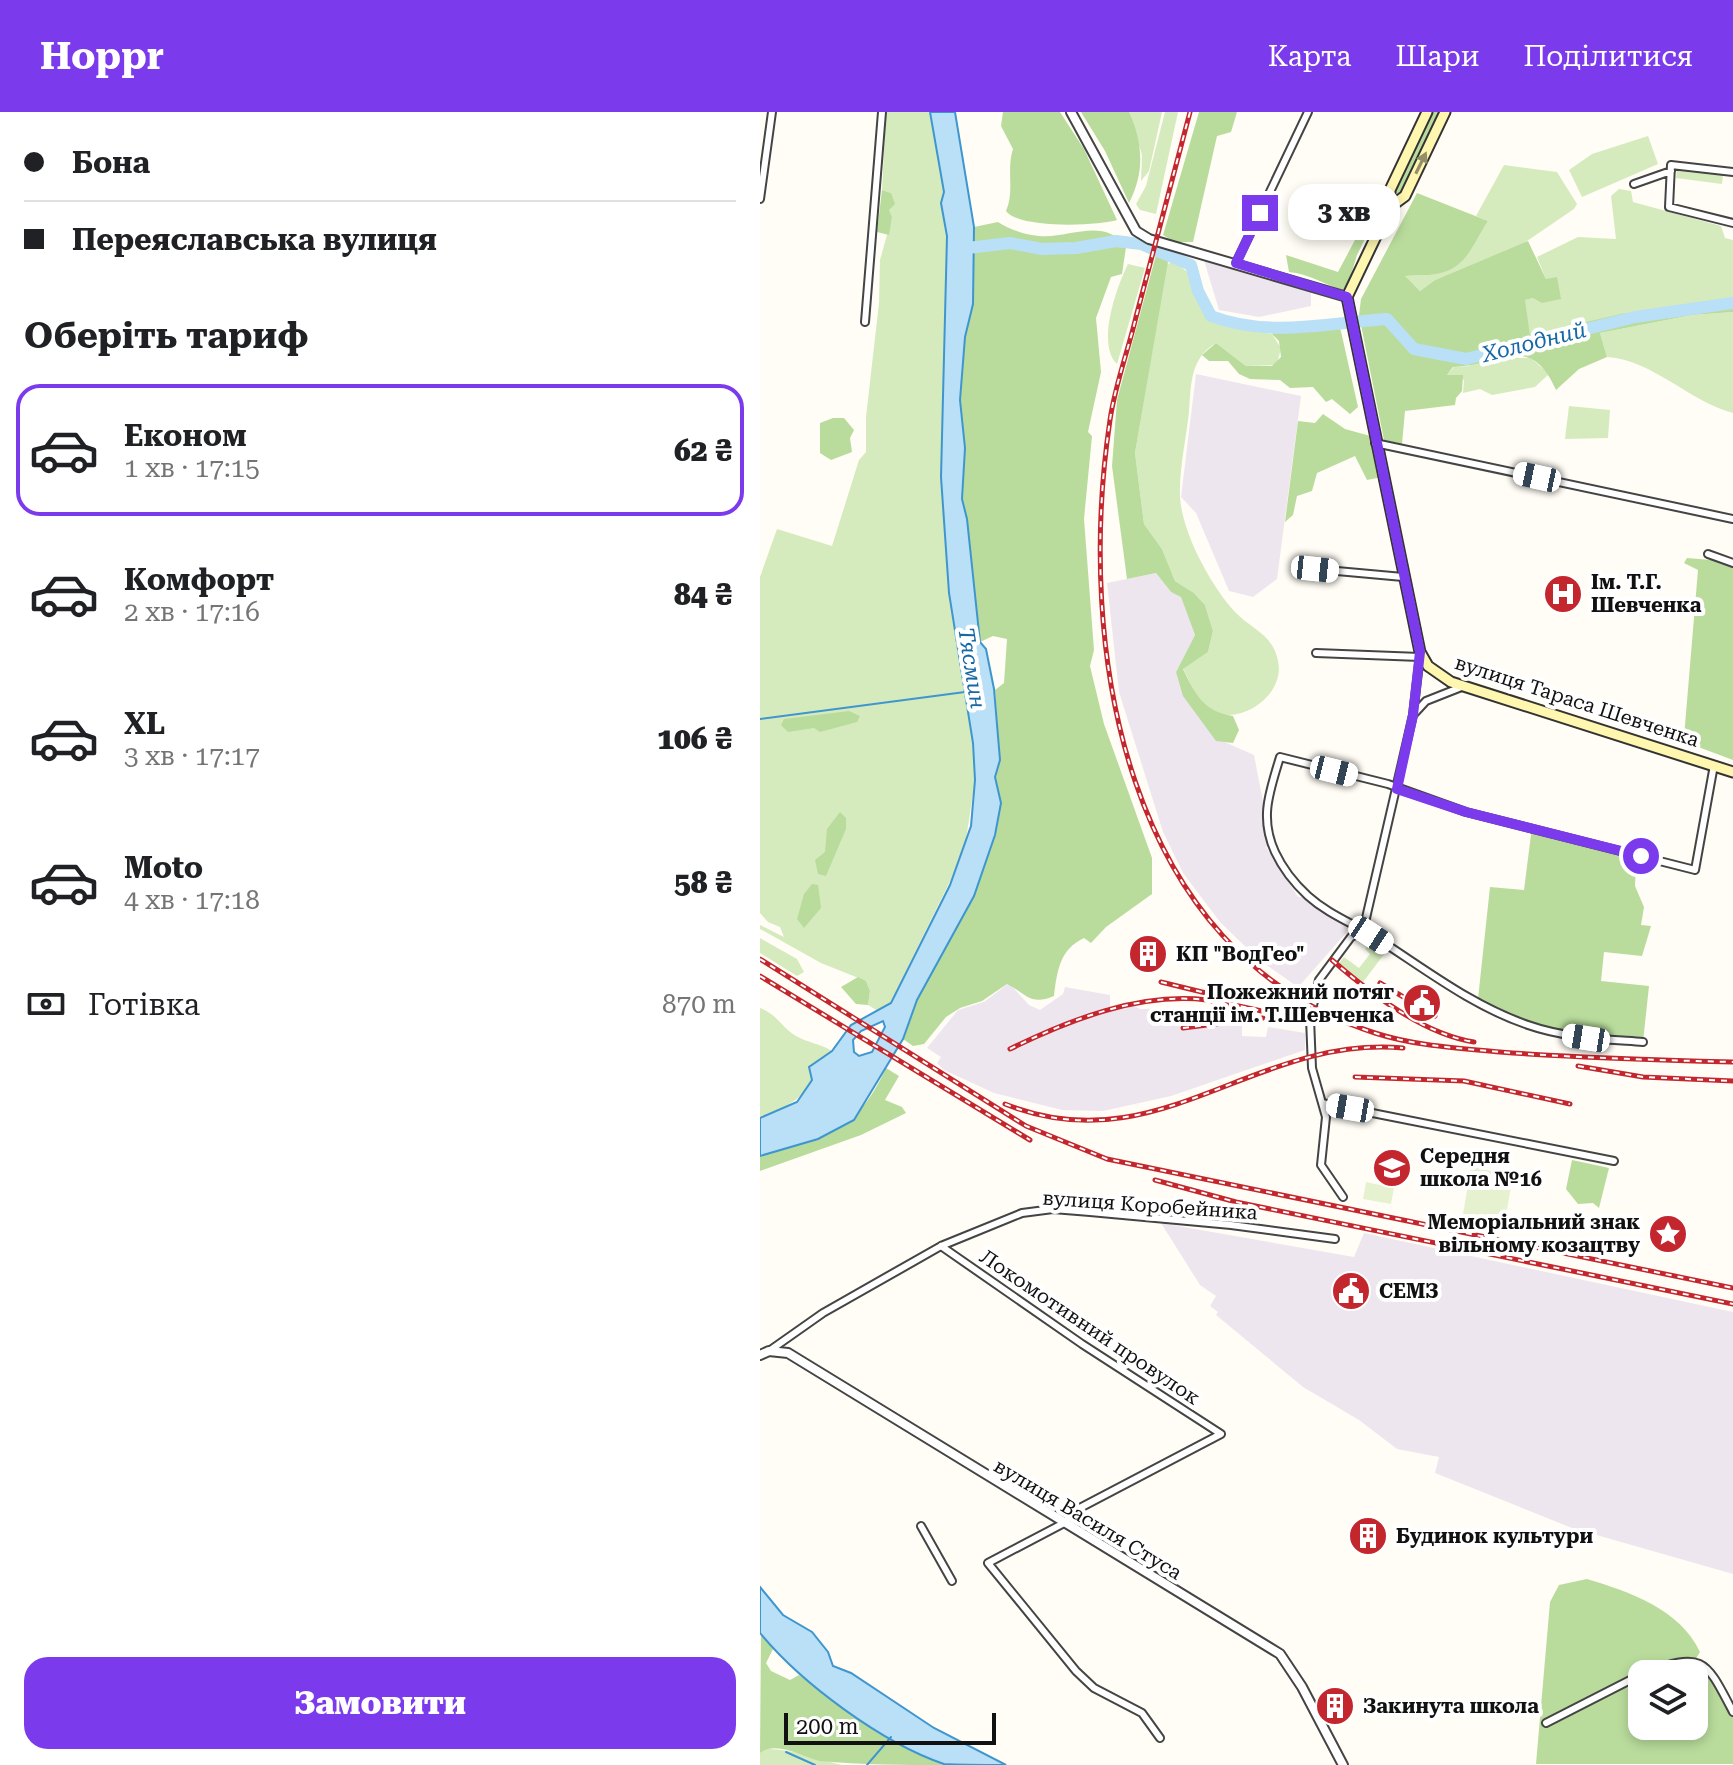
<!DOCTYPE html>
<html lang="uk">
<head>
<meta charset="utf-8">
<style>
  :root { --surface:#fff; --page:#f2f2f2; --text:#202124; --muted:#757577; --line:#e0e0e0; --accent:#7c3aed }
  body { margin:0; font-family:"Roboto Serif",serif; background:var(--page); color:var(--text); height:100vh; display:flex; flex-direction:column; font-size:30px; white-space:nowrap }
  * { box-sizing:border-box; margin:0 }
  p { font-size:26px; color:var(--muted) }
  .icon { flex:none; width:44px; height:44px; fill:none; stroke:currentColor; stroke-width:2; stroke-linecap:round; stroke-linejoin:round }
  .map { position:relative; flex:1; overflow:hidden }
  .details { display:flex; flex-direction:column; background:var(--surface); width:760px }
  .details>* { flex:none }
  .top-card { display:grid; align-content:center; height:176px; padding:0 24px; background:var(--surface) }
  .tools { position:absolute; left:868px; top:1548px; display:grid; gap:16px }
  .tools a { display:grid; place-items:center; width:80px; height:80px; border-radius:16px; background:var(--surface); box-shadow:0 4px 12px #0003; font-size:40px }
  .scale { position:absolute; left:24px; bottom:20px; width:212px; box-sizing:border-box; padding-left:8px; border:4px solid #111; border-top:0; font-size:22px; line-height:28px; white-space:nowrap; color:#111; -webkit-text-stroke:6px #fff; paint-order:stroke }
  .end { position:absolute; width:36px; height:36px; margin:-18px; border:10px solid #7c3aed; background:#fff; box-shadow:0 0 0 4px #fff }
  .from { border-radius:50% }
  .bubble { position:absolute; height:56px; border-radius:24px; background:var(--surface); box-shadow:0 4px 12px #0003; font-size:26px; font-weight:800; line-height:56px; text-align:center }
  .car { position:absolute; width:24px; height:48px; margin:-24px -12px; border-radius:10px; box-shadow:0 0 6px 2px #0007; background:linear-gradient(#fff 24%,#345 0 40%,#fff 0 76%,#345 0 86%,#fff 0) }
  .top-card b { display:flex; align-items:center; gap:28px; height:76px; font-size:30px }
  .top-card b+b { border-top:2px solid var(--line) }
  .top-card i { width:20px; height:20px; background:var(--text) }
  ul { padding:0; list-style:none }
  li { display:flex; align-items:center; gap:24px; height:132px; margin:0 16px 12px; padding:0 8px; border:4px solid transparent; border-radius:24px }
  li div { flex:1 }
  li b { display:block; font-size:30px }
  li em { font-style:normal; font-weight:800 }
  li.on { border-color:var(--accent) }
  li>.icon { width:72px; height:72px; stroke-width:1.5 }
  h2 { padding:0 24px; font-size:36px; line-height:96px }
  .pay { display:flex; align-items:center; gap:20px; height:88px; padding:0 24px; font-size:30px }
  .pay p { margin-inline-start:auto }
  .cta { display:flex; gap:16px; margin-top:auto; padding:16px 24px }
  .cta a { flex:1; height:92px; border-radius:24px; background:var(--accent); color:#fff; font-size:32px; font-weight:800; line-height:92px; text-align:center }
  header { display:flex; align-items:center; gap:48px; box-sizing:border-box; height:112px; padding:0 40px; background:var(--accent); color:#fff }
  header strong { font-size:38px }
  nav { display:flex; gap:44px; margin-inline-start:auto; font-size:28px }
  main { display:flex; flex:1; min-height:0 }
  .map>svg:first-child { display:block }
  .industrial { fill:#eee6ef }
  .green { fill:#d5ebbd }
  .forest { fill:#b9dc9c; fill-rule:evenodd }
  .pitch { fill:#e6f2cf }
  .water { fill:#b9e0f7; stroke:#3f96cf; stroke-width:2; fill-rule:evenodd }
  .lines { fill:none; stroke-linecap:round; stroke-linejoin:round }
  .stream { stroke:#3f96cf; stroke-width:2 }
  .river { stroke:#b9e0f7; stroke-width:12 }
  .minor-casing { stroke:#444; stroke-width:10 }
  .tertiary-casing { stroke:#444; stroke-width:12 }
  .secondary-casing { stroke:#333; stroke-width:13 }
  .minor { stroke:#fff; stroke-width:6 }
  .tertiary { stroke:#fff; stroke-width:8 }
  .secondary { stroke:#fff6b0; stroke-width:9 }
  .rail-casing { stroke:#c4262e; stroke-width:5 }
  .rail { stroke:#fff; stroke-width:2; stroke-dasharray:6; stroke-linecap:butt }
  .oneway { fill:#948f68 }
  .route { stroke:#7c3aed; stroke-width:10 }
  .labels { text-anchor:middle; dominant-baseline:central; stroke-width:8; stroke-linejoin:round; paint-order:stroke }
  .poi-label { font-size:20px; font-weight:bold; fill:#111; stroke:#fff; text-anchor:start }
  .street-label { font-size:20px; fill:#111; stroke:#fff }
  .water-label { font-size:22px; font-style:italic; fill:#1768a6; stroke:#fff }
</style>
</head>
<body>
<header>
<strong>Hoppr</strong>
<nav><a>Карта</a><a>Шари</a><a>Поділитися</a></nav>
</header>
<main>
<section class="details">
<div class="top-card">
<b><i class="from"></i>Бона</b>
<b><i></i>Переяславська вулиця</b>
</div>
<h2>Оберіть тариф</h2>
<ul>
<li class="on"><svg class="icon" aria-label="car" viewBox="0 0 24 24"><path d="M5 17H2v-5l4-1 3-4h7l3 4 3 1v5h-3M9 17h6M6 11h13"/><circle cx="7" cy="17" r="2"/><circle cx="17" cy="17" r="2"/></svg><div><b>Економ</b><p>1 хв · 17:15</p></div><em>62 ₴</em></li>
<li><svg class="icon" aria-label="car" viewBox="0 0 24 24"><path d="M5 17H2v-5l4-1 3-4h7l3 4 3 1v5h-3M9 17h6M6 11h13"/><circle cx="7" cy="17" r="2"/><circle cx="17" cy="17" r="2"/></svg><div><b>Комфорт</b><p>2 хв · 17:16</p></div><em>84 ₴</em></li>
<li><svg class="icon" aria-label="car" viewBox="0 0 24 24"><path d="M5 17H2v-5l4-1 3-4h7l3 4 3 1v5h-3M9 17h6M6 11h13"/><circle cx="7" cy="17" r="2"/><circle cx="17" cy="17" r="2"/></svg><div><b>XL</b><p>3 хв · 17:17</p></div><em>106 ₴</em></li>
<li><svg class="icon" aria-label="car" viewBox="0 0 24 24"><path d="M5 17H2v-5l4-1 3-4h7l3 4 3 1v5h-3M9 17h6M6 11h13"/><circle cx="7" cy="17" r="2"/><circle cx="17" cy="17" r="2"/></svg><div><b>Moto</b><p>4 хв · 17:18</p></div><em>58 ₴</em></li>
</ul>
<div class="pay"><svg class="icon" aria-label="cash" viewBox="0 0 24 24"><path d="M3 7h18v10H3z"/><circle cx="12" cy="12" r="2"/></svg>Готівка<p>870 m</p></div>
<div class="cta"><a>Замовити</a></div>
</section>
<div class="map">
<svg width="973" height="1653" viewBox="0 0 973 1653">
  <rect width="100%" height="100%" fill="#fffdf5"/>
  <path class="industrial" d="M443,145L551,179V194L499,205L459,198Z
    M436,262L541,284L517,467L493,485L469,479L436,401L421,385Z
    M396,461L411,480L421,484L435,523L416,560L460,628L494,643L511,731L506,735L538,785H548L587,816L586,821L541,872L535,873L498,847L460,810L423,761L403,720L359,580L347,471Z
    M249,871L269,893L280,898L303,882L305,875L350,883V894L367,890L380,897L431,896L432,903H440L441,897L482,905V924L506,925L508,915L545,921V938L411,984L343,999L302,998L234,981L184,958L177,951L181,945L167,936L198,898L224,890Z
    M401,1111L594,1145L604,1121L973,1200V1462L812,1416L675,1361L679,1345L637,1337L599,1308L543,1275L456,1203L458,1200L450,1194L456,1184L440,1173Z"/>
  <path class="green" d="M126,0H170L184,80L181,91L187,124L186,179L181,365L189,481L213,631L215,668L204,741L130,891L118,899L108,893L110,879L106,869L61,851L0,817V813L24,825L20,815L8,810L0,801V465L17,417L72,434L99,348L106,340V305L119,191L120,148L132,105L128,98L131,81L122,78Z
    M369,0H402L389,59L381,69L382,43Z
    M405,0H418L396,102L380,98L376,92L386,74Z
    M888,24L898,52L822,85L809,58L832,42Z
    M744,53L797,60L817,92L814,97L764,131L675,168L660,179L643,163L676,162L724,115L728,109L716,104Z
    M917,56L963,62L962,72L916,66Z
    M859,77L871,79L873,90L961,114L965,126L973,128V191L866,207L865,202L770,224L764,188L773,186L786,167L777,145L818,125L856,127L851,84Z
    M414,150L429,161L450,206L512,222L521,236L517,253L486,254L456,231C430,246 431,273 429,300C426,328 419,357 420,385C422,421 451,474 475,500C491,517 513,522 518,549C526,583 478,617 449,597C436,588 430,570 423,556L448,540L453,519L445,493L434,481L415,469L402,437L384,412L375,341L407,152Z
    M368,152L385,156L357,252C336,232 357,174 368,152Z
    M973,200V301C930,290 893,248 847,245L840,221L932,203Z
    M731,245L771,246L789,262L775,275L732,283L720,277L703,281L704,268L687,263L694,255L708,254Z
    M809,294L850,298L848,326L805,327Z
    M0,826L37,847L44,860L37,864L0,841Z
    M610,830L625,841L603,870L579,851L584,845L599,856L610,842L605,837Z
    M0,896C17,902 22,916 36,924C46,930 61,932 72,939L56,950C51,984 30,994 0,1006Z
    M5,1637C30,1636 57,1647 82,1653H0V1641Z"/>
  <path class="forest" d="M243,0H300L324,37L357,108C338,114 259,117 246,99C255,79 246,58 253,37L241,14Z
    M321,0H369C383,31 385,60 369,91L345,39Z
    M439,0H477L471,20L457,24L433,130H414L403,123Z
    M670,0H685L645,84L632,79Z
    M122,78L131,81L135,92L129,98L132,105L129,123L117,120Z
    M657,81L728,109C713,131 707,157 676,162C666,164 654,162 645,164L660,179L675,168L768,129L786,167L797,165L801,187L782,191L773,186L765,188L770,223L865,201L867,207L973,191V200L932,203L840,221L847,245L819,257L796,278C770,219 739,254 693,255L687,263H703L702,279L696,286L695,293L645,299L642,332L624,328L599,203L601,187Z
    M617,93L621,95L597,143L587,176L582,178C564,172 549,162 529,160L526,143L578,160L613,94Z
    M238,110C249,117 265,123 279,124C309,127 344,104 366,135L362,162L351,165L336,206L341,260L328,320L332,324L324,407L334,538L330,554L344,612L392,746V782L346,815L331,831L324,826C300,837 297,859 294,884C270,894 267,882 247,872L222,889L200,896L186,905L164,932L153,934L143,927L157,888L214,784L235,723L241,691L235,665L240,648L235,578L244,571L247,527L233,524L220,530L207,407L202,387L205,336L200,288L205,225L213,192L214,115Z
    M401,140L409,144L375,341L384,412L402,437L415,469L434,481L445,493L453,519L448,540L423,557C435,582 444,600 473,604L479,618L473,631L456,629L423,584L416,560L435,523L421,485L411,480L396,461L367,467L352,354L357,288L396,143Z
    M575,212L580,215L598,295L590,302L572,287L566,290L553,275L530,276L520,268L490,267L479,262L468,249H449L442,243L456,231L486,254H512L521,245L519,229L512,222L519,217Z
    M563,302L585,317L614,325L622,365L607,368L595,344L557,361L552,379L537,384L533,403L525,410L538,309L555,311Z
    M73,306H84L94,318L90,326L92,340L71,348L60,341V311Z
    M927,446L951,448L973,455V648L933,633L924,625L938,458L924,451Z
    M89,599L100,604L97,610L60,620L54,616L28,620L21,613L24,607Z
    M80,700L86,706V717L66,764L58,762L55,748L65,740L67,717Z
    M772,715L864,739L862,747L876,749L875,774L884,795L881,813L891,814L882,844L844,840L841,869L889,874L883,930L826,926L768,913L718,887L730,775L764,778Z
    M52,772L58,773L61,796L44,816L37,807L44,782Z
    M98,865L106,869L110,879L108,893L96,892L81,875Z
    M126,956L139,964L125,988L142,995L146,1001L101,1023L0,1059V1044C65,1025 95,1023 126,956Z
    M812,1048L849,1056L839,1096L833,1091L818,1092L806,1077Z
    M827,1467C870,1480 920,1497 940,1540L934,1550L944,1553L973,1594V1652H776L790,1490L799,1473ZM882,1562H934V1614H882Z
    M1,1522L13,1537L6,1551L11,1559L30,1568L39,1563L103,1608L187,1653C145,1653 101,1653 60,1649C43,1645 16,1628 0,1641Z"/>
  <path class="pitch" d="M711,1055L753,1063L745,1109L703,1102Z
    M606,1070L634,1076L631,1092L603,1087Z"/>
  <path class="water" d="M170,0H195L214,115L213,192L205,225L200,288L205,336L202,387L207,407L220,530L226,537L234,577L240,648L235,665L241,691L235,723L214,784L157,888L143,927L94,1008L58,1027L0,1044V1006L37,990L52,968L49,955L72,939L91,913L131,891L190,773L211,714L215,668L213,631L189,481L181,365L187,124L181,91L184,80ZM123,909L125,915L112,940L99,944L94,940L93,928L101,919Z
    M0,1475L23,1503L52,1520L68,1540L73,1554L91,1561L174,1616L246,1653C227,1653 202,1653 184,1652C122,1631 41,1571 0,1521Z"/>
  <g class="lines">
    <path class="stream" d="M0,607L205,580
      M26,1640L55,1653
      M107,1653L131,1625"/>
    <path class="river" d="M199,137L250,131L282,137L316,136L356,129L381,132L431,153L438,179L451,204C509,226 567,211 627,207L654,237L706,247L875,205L973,191"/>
    <defs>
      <path id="minor" d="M973,60L911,53L909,95L973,111
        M874,72L911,59
        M0,87L12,0
        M476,151L548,0
        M105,210L122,0
        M615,331L973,407
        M948,442L973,451
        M555,457L643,465
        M556,541L660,545
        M653,603L666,589L704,574
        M883,930C844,927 805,926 768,913C712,894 665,857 615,825C592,811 568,802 548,784C535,772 522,755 515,740C499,705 510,679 520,645L628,672L706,700L935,758L954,653
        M562,991L854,1049
        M583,1085L561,1053L566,1005L552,956L550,906L559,868L591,825L603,819L653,603L660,543
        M181,1134L322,1232L461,1322L316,1398L304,1411L228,1451L316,1559L334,1576L382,1601L400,1626
        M9,1239L63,1201L181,1134L262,1101L293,1097L330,1100L471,1113L575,1127
        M161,1414L192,1469
        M883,1562C943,1539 945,1546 973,1600
        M786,1611L882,1562"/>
      <path id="tertiary" d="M311,0L376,119L389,127L587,185
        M0,1243L9,1239L28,1241L520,1542L542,1575L583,1653"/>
      <path id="secondary" d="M667,0L630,78V95L587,185L660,540L668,554L691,570L973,660
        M630,95L645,84L685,0"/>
    </defs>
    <use href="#minor" class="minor-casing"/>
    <use href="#tertiary" class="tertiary-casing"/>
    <use href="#secondary" class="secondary-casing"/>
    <use href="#minor" class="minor"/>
    <use href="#tertiary" class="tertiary"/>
    <use href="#secondary" class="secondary"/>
    <defs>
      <path id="rail" d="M430,0C412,68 394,137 376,205C368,239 355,273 350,308C316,535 363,841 615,921C655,934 698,936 740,940C818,946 895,948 973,950
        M0,847L266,1014L347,1047L973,1176
        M572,848C610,881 663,922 714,930
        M0,864L270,1028
        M401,870L446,881
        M620,871L675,904
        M423,916L503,906
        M250,937C309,908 380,880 447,888C481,893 516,903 550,910
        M818,954L883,965L973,969
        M595,965L704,969L810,992
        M245,992C398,1053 493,923 643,936
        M395,1068L476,1090L973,1192"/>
    </defs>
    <use href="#rail" class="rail-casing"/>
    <use href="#rail" class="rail"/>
  </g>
  <defs><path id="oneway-solid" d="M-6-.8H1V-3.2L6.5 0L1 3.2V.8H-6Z" transform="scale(2)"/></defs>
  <use class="oneway" href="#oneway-solid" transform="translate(661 51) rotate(-64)"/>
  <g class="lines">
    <path class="route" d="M500,101L476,151L587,185L660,540L653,603L637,677L706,700L881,744"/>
  </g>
  <defs>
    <symbol id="hospital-disc" viewBox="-11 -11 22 22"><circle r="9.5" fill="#c4262e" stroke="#fff"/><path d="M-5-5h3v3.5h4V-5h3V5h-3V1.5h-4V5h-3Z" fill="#fff"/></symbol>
    <symbol id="building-disc" viewBox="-11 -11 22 22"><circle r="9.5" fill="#c4262e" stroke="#fff"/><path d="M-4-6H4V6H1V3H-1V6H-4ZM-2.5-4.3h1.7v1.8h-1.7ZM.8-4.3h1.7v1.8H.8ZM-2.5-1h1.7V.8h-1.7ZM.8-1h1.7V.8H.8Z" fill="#fff"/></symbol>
    <symbol id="civic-disc" viewBox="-11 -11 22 22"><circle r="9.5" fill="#c4262e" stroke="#fff"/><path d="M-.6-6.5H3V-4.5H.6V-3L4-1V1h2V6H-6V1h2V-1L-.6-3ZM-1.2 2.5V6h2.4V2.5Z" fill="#fff"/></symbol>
    <symbol id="school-disc" viewBox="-11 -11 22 22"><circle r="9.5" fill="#c4262e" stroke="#fff"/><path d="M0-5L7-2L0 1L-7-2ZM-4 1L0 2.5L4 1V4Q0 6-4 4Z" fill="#fff"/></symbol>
    <symbol id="sight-disc" viewBox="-11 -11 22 22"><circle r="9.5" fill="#c4262e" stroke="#fff"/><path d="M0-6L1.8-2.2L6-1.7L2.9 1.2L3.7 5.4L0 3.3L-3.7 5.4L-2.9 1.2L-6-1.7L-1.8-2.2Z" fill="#fff"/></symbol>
  </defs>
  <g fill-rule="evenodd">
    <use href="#hospital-disc" x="781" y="460" width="44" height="44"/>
    <use href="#building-disc" x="366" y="820" width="44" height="44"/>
    <use href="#civic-disc" x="640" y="869" width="44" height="44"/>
    <use href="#school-disc" x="610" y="1034" width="44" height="44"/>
    <use href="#sight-disc" x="886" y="1100" width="44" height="44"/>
    <use href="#civic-disc" x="569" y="1157" width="44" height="44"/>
    <use href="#building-disc" x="586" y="1402" width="44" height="44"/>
    <use href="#building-disc" x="553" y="1572" width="44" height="44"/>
  </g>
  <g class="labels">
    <g class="poi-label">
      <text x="831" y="470">Ім. Т.Г.<tspan x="831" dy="23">Шевченка</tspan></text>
      <text x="416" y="842">КП "ВодГео"</text>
      <text x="634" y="880" text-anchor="end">Пожежний потяг<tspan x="634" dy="23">станції ім. Т.Шевченка</tspan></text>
      <text x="660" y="1044">Середня<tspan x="660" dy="23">школа №16</tspan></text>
      <text x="880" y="1110" text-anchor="end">Меморіальний знак<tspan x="880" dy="23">вільному козацтву</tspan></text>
      <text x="619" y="1179">СЕМЗ</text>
      <text x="636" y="1424">Будинок культури</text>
      <text x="603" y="1594">Закинута школа</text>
    </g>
    <g class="street-label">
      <text transform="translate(817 589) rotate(18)">вулиця Тараса Шевченка</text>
      <text transform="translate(390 1093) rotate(4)">вулиця Коробейника</text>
      <text transform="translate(330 1215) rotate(34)">Локомотивний провулок</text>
      <text transform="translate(328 1407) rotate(31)">вулиця Василя Стуса</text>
    </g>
    <g class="water-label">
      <text transform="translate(774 230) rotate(-14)">Холодний</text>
      <text transform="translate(212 556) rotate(81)">Тясмин</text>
    </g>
  </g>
</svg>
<div class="tools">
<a><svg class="icon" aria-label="layers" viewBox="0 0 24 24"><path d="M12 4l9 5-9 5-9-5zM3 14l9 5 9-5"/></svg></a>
</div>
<div class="scale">200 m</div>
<i class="end from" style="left:881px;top:744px"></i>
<i class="end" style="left:500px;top:101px"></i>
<div class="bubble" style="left:528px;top:72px;width:112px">3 хв</div>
<i class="car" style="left:777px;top:365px;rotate:282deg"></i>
<i class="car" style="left:555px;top:457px;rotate:96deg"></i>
<i class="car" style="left:574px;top:659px;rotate:104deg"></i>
<i class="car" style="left:611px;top:823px;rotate:123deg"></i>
<i class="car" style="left:826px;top:926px;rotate:279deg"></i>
<i class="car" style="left:590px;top:996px;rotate:280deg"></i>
</div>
</main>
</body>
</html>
